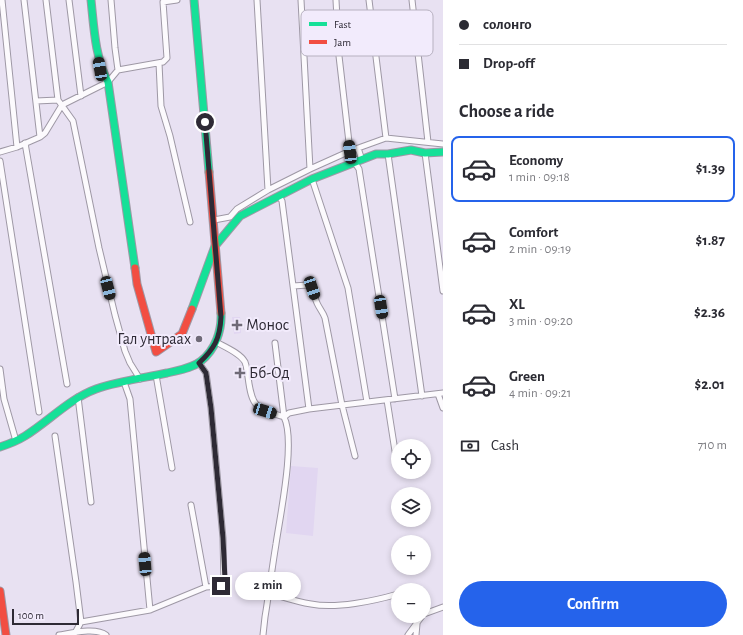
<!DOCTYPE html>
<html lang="en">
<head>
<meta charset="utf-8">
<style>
  :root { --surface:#fff; --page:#f7f7f7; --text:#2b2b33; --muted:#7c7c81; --line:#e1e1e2; --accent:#2563eb }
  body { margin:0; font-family:"Alegreya Sans",sans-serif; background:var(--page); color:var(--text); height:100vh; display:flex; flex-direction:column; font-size:15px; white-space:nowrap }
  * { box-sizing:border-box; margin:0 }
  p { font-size:13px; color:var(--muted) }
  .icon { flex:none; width:22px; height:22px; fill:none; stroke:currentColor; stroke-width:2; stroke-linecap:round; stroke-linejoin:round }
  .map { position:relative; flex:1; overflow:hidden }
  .side { display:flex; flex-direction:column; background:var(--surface); width:300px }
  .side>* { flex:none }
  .banner { display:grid; align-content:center; height:88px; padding:0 16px; background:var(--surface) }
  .controls { position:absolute; left:391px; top:439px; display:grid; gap:8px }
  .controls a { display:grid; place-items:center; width:40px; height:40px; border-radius:50%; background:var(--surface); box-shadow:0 2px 6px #0003; font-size:20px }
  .scale { position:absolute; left:12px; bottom:10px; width:67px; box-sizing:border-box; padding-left:4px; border:2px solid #2e2a35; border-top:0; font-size:11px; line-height:14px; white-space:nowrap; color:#2e2a35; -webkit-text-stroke:3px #f2ebfc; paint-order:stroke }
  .end { position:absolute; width:18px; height:18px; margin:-9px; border:5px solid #2e2a35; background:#fff; box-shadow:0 0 0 2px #fff }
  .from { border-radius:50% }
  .bubble { position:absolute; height:28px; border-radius:14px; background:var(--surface); box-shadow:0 2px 6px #0003; font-size:13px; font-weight:700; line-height:28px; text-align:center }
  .car { position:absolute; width:12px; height:24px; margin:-12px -6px; border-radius:5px; box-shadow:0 0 3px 1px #0007; background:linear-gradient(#222 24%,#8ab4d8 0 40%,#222 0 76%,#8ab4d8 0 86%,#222 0) }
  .banner b { display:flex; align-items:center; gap:14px; height:38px; font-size:15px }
  .banner b+b { border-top:1px solid var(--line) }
  .banner i { width:10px; height:10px; background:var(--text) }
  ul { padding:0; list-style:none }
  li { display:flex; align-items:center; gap:12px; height:66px; margin:0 8px 6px; padding:0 8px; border:2px solid transparent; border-radius:8px }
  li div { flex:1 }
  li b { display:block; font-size:15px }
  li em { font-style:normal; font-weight:700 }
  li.active { border-color:var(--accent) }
  li>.icon { width:36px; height:36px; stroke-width:1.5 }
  h2 { padding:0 16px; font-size:18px; line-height:48px }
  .pay { display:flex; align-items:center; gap:10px; height:44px; padding:0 16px; font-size:15px }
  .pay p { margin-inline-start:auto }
  .primary-button { display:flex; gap:8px; margin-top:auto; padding:8px 16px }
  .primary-button a { flex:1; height:46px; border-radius:24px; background:var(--accent); color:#fff; font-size:16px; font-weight:700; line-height:46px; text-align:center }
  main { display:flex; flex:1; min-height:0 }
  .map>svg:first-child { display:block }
  .built { fill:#e1d6f1 }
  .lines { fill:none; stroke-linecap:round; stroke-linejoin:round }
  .street-casing { stroke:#9e98a5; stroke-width:7 }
  .fast-casing { stroke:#9e98a5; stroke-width:9 }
  .jam-casing { stroke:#9e98a5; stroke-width:9 }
  .street { stroke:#fcfafd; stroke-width:5 }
  .fast { stroke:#16e098; stroke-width:7 }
  .jam { stroke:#f24e42; stroke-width:7 }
  .route { stroke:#2e2a35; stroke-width:5 }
  .poi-dot { fill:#6f6a77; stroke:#f2ebfc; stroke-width:1.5 }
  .labels { text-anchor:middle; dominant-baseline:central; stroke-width:4; stroke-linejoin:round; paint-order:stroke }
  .poi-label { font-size:16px; fill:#2e2a35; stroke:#f2ebfc; text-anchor:start }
  .key { fill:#f2ebfc; stroke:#b7b1c0; stroke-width:1 }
  .key-label { font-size:11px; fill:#2e2a35 }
</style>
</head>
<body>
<main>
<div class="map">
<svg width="443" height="635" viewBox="0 0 443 635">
  <rect width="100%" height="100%" fill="#e8e1f2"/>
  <path class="built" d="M232,317H240L241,333L234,334Z
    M291,466L318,468L313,536L286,533Z"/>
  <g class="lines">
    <defs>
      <path id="street" d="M2,0L17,147
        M24,0L40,137
        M46,0L58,100L73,121L99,248L115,315L125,351L130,363L140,379
        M69,0L81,96
        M111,0L115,48L118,70
        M257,0L268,190
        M301,0L310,169
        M336,0L339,56L350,151
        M369,0L386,138
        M412,0L428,142
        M159,63L161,106L170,136L190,222
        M36,101L58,100
        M25,143L67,384
        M358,148L362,160
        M0,152L17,147L40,137L45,133L62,105L108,82L118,70L163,62L167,58L163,2L177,0
        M425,153L443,291
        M388,154L422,396
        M0,161L39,412
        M355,163L359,169L395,399
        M312,179L348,288L367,402
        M279,196L282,201L309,409
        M214,220L230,217L237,209L268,190L310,169L350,151L386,138L443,144
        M293,286L308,285C313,290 314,296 317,303C319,308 323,312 325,318L342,405L355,456
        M216,342C225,347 240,353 245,362C247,367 247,372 248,377C252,408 256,408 284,417C296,441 280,516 276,544C272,568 269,593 265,617L263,635
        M275,343L284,417
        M0,369L4,399L16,441
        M156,375L172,468
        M124,382L130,399L150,610
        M438,394L443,408
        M78,397L91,502
        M387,400L395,451
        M284,417L289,413L309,409L443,393
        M55,436L76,582L81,622L75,633
        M191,505L206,587
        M269,593C283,597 297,602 311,604C336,609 374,601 398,594
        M424,614L443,607
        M81,622L150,610L206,587L221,586L224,583L223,538L211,408L206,373L199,363
        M59,635C72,633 96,627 106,635
        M408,635L422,616
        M416,635L417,624"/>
      <path id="fast" d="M91,0C94,28 95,57 108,82L135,268
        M194,0L209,172
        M192,309L215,246L240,216L312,179L376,154H388L411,150L425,153L443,152
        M0,447C9,444 17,441 25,436C49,421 69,399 96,389C119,381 143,378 167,373C178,370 191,369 201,361C215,350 222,331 221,313"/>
      <path id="jam" d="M209,172L221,313
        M135,268L137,284L156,352L182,334L192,309
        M0,591L6,635"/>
    </defs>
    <use href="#street" class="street-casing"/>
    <use href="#fast" class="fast-casing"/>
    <use href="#jam" class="jam-casing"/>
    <use href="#street" class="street"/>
    <use href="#fast" class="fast"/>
    <use href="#jam" class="jam"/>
  </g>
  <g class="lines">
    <path class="route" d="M205,122L221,317C220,339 214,349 199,363L206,373L211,408L223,538L225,580L224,583L221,586"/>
  </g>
  <g class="poi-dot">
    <path d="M235 319h4v4h4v4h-4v4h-4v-4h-4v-4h4z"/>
    <circle cx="199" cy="339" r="4"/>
    <path d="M238 367h4v4h4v4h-4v4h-4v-4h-4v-4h4z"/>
  </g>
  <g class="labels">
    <g class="poi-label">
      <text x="246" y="325">Монос</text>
      <text x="191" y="339" text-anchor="end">Гал унтраах</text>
      <text x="249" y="373">Бб-Од</text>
    </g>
  </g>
  <rect x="301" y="10" width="132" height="46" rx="6" class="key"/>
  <rect x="309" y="22" width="18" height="4" fill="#16e098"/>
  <rect x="309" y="40" width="18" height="4" fill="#f24e42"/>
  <g class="key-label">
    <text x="334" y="28">Fast</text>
    <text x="334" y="46">Jam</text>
  </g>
</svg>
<div class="controls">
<a><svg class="icon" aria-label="locate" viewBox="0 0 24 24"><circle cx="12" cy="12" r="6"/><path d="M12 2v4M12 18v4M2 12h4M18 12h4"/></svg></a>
<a><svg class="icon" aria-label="layers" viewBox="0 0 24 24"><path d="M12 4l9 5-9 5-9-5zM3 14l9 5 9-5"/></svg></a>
<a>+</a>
<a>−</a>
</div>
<div class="scale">100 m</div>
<i class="end from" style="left:205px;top:122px"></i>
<i class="end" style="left:221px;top:586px"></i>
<div class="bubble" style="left:235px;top:572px;width:66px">2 min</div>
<i class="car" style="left:100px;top:69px;rotate:350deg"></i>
<i class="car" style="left:350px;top:152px;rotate:353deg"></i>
<i class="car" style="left:108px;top:288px;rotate:166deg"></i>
<i class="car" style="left:312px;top:288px;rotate:161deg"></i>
<i class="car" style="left:381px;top:307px;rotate:171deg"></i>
<i class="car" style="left:265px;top:411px;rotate:107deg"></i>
<i class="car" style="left:145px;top:564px;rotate:355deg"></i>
</div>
<section class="side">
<div class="banner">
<b><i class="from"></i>солонго</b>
<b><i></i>Drop-off</b>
</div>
<h2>Choose a ride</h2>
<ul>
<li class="active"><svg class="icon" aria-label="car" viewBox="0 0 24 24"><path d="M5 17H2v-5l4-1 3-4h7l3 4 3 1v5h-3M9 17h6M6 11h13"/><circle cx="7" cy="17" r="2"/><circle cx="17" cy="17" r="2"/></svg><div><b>Economy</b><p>1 min · 09:18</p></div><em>$1.39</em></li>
<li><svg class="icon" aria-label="car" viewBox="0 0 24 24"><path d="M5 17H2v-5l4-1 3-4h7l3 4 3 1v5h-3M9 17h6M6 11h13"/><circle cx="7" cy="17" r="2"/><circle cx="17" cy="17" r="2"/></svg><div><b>Comfort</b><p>2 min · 09:19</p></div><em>$1.87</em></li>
<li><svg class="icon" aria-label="car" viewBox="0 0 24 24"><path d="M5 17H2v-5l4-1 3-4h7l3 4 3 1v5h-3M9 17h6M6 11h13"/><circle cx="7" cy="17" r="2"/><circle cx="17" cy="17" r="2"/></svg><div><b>XL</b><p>3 min · 09:20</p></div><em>$2.36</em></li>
<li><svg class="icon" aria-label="car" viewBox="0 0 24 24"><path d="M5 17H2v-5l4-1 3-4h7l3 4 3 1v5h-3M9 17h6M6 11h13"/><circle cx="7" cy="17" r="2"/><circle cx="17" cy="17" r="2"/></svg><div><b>Green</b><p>4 min · 09:21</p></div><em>$2.01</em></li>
</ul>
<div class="pay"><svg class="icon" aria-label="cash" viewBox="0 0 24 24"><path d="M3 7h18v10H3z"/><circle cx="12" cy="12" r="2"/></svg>Cash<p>710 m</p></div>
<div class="primary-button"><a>Confirm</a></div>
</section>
</main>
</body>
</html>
